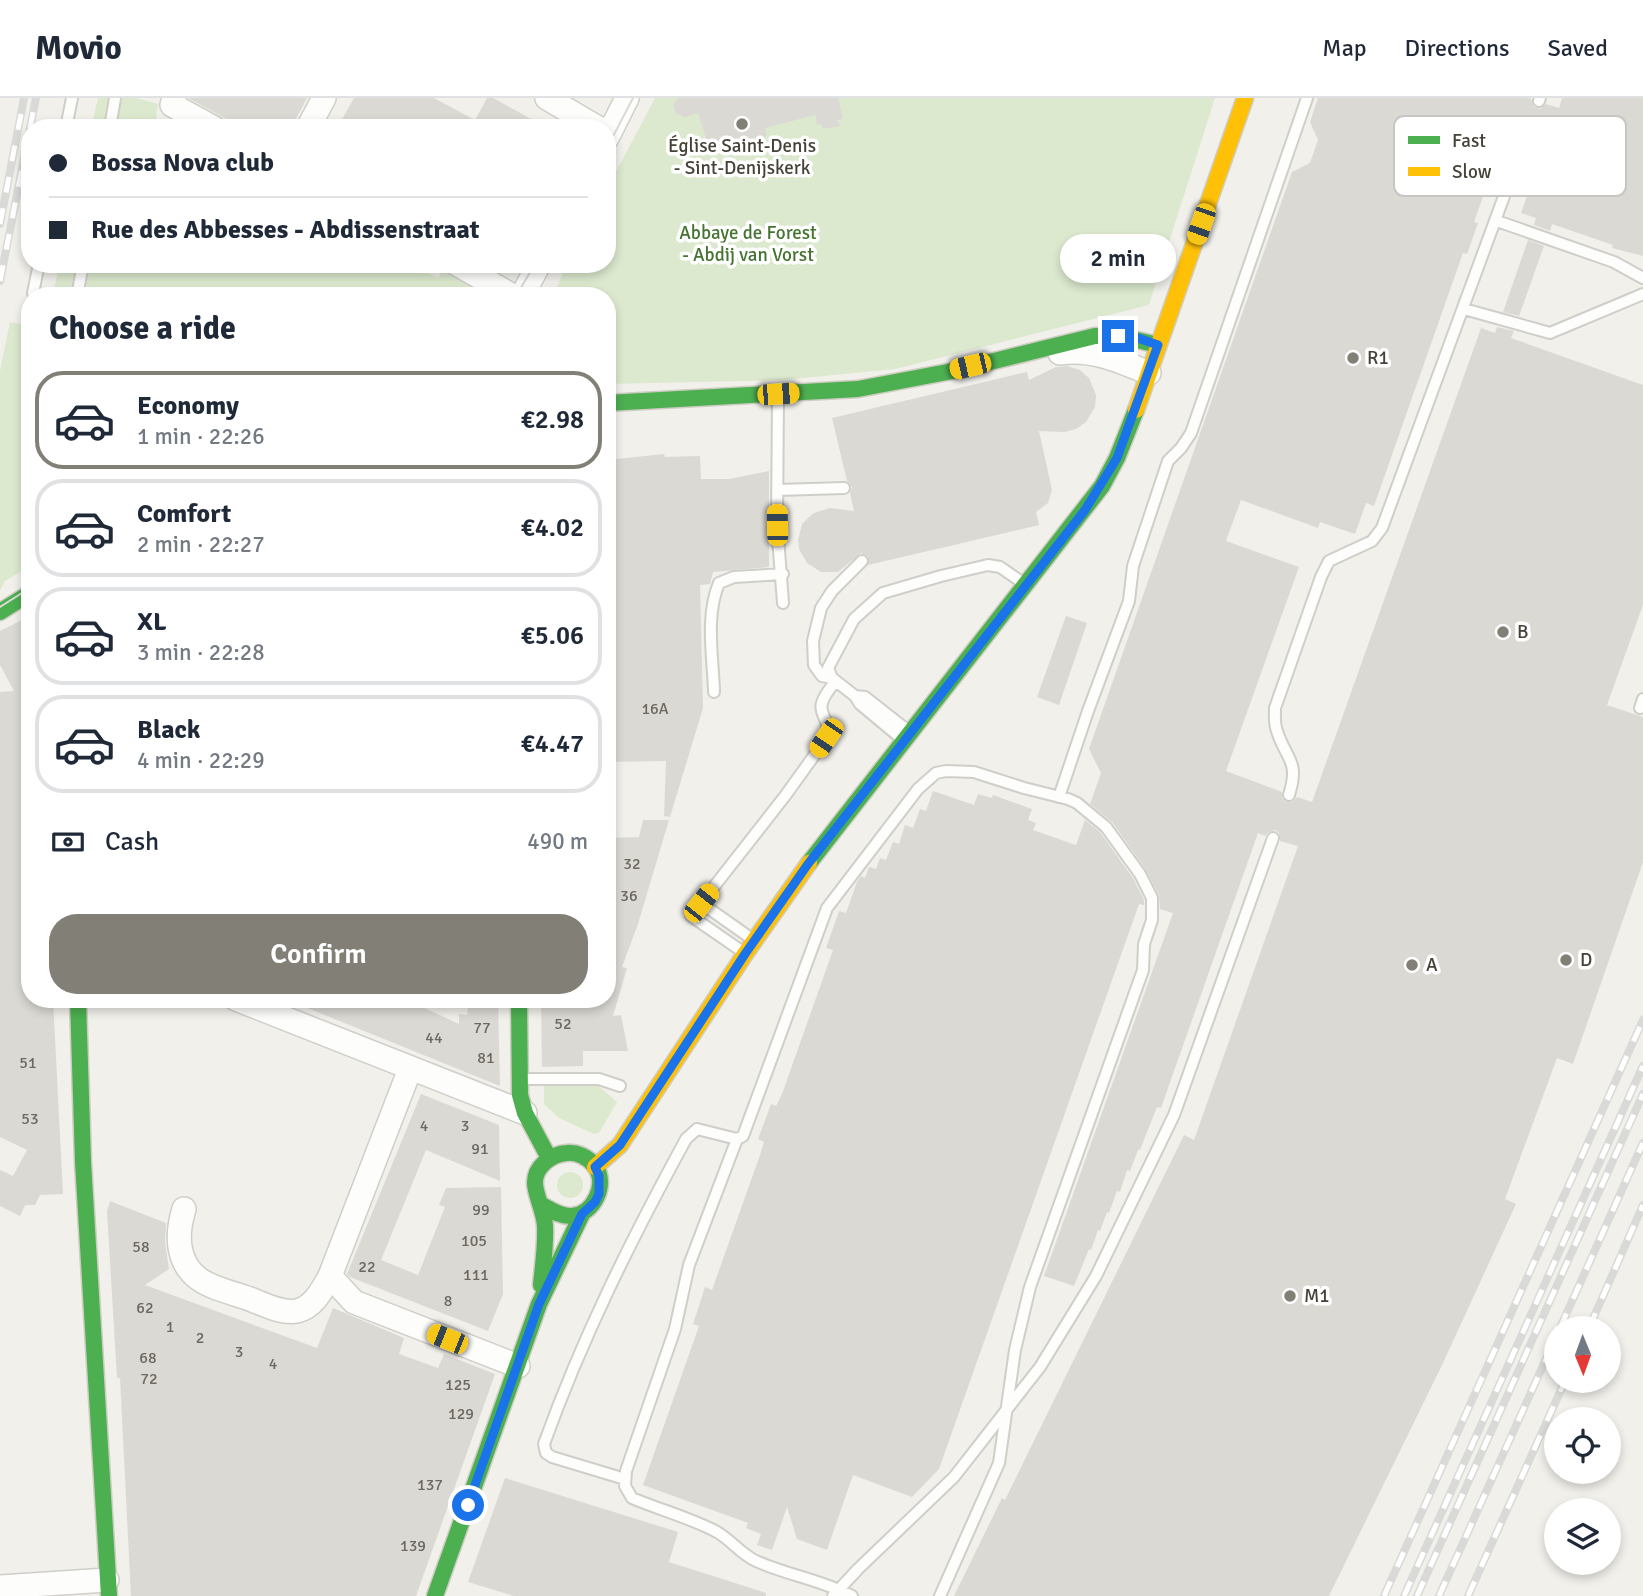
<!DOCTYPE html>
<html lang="en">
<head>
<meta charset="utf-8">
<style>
  :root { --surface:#fff; --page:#f6f6f7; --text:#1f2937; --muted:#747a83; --line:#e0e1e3; --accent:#827f77 }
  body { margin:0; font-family:Signika,sans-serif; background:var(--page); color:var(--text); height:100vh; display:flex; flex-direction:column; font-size:26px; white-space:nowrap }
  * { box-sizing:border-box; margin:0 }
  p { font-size:23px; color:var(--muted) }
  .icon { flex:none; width:38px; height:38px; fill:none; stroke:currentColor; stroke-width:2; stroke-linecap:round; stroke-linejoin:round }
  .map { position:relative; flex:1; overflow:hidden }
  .sheet { position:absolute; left:21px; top:189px; width:595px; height:721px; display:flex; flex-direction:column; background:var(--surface); border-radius:28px; box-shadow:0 4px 10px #0003 }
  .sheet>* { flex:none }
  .guide { position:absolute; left:21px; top:21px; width:595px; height:154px; border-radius:28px; box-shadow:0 4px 10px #0003; display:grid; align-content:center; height:154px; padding:0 28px; background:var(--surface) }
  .needle { width:46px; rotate:179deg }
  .controls { position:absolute; left:1544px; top:1218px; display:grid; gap:14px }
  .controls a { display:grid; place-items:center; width:77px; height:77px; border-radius:50%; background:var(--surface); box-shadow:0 4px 10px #0003; font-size:35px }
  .end { position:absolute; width:32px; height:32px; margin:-16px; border:9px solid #1a73e8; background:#fff; box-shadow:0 0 0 4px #fff }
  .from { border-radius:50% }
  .bubble { position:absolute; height:49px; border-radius:24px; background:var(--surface); box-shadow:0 4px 10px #0003; font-size:23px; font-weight:600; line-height:49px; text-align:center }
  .car { position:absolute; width:21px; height:42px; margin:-21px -10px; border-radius:9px; box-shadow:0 0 5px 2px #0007; background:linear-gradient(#f5c518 24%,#345 0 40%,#f5c518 0 76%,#345 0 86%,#f5c518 0) }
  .guide b { display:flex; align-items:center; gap:24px; height:66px; font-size:26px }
  .guide b+b { border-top:2px solid var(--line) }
  .guide i { width:18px; height:18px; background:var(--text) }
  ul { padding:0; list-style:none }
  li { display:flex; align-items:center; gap:21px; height:98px; margin:0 14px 10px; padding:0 14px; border:4px solid var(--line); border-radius:28px }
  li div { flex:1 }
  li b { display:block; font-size:26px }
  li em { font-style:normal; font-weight:600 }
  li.current { border-color:var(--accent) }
  li>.icon { width:63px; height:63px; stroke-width:1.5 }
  h2 { padding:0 28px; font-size:32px; line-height:84px }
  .pay { display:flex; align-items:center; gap:18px; height:77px; padding:0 28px; font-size:26px }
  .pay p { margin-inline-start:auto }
  .cta { display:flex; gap:14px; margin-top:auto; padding:14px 28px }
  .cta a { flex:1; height:80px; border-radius:28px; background:var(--accent); color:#fff; font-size:28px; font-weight:600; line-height:80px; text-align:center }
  header { display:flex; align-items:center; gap:42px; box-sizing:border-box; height:98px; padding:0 35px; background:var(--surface); border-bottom:2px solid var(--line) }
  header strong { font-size:33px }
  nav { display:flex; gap:38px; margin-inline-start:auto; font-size:24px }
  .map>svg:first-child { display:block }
  .green { fill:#dce9ce }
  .building { fill:#dbd9d4 }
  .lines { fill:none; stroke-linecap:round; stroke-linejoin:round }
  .lane-casing { stroke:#cfcec9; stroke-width:14 }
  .street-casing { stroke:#cfcec9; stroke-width:26 }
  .fast-casing { stroke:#cfcdc3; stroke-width:19 }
  .slow-casing { stroke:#cfcdc3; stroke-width:19 }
  .lane { stroke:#fdfdfc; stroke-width:10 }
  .street { stroke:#fdfdfc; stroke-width:23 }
  .fast { stroke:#4caf50; stroke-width:16 }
  .slow { stroke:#ffc107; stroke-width:16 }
  .tram { stroke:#d9d9d8; stroke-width:2 }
  .rail-casing { stroke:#d9d9d8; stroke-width:8 }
  .rail { stroke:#fff; stroke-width:5; stroke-dasharray:16; stroke-linecap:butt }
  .route { stroke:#1a73e8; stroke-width:9 }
  .poi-dot { fill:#827f77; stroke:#fff; stroke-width:2.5 }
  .labels { text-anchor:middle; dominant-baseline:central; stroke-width:7; stroke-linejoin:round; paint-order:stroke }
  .number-label { font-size:16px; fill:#6c6860 }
  .poi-label { font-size:19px; fill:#464238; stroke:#fff; text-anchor:start }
  .park-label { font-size:19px; fill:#457331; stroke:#fff }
  .key { fill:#fff; stroke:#c8c6c3; stroke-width:2 }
  .key-label { font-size:19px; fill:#464238 }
</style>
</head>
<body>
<header>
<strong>Movio</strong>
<nav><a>Map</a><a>Directions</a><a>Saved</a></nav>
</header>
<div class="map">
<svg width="1643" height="1498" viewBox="0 0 1643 1498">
  <rect width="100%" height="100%" fill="#f1f0eb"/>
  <path class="green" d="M98,0H136L158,6L156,20L175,30H91Z
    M655,0H811L817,26H821L823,31L839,27L838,0H1215L1149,207L895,271L782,282L607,286V198H554L566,166H607V91Z
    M60,166H409L438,180L446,166L491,193L489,198H52Z
    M10,224L30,228V468L5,483L0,492V273Z
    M544,985H595L617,1004L599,1035L594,1036L559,1020L544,1006Z
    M557 1087a13 13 0 1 1 26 0a13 13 0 1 1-26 0Z"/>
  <path class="building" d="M188,0H307L291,30H243Z
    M354,0H434L475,22L487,0H493L548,30H337Z
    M679,0H838L843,21L838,22L840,28L823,31L821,26L817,27L815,17L765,30L767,38L727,48V51L711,56L698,15L685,19L676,16L673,6Z
    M1318,0H1529L1531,1L1534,9L1540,11L1546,6L1559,10L1562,0H1643V158L1612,150L1613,147L1552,126L1550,133L1534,127L1536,120L1521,115L1547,42L1528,50L1524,45L1519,44L1514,49L1511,56L1496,62L1474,124L1478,125L1467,156L1463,155L1374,408L1366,405L1355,436L1320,424L1318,430L1241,402L1226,443L1299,469L1226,673L1282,694V700L1286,704H1292L1297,699L1312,704L1481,230L1495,235L1497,229L1514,233L1511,240L1643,287V507L1607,607L1643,619V764L1573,966L1557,960L1505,1101L1516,1106L1443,1265L1329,1498H954L1002,1400L1005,1402L1184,1037L1194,1042L1298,748L1280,743L1279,735L1275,732L1268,734L1265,738L1258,735L1161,1010L1157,1009L1140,1052H1138L1130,1073L1127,1072L1120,1094L1117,1093L1109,1115L1107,1114L1100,1133L1098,1132L1091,1152L1089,1151L1074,1188L1044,1178L1173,815L1160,811L1159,797L1146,772L1112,724L1090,706L1101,675L1089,651L1292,74L1310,65L1318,42L1310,24Z
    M1528,142L1544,148L1519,218L1503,214Z
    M1067,268L1080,272L1089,280L1096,297L1095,309L1086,324L1076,331L1064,334L1039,333L1052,392L1048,405L1036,414L1039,427L868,467V458L861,455L838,474H821L807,465L799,451L798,442L802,426L808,420L814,415L830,410L854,413L850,395L852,389L847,383L832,320L1027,274L1029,282L1056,269Z
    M664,356L665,359L700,358L701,381H729L769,373V469L713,474L710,486L700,487L703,610L670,719L664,718L666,663L607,664V362Z
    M30,518V901H53L63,1096L40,1097L35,1107H25L20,1118L0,1108V1072L13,1078L27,1052L0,1039V594L14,593L0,567V533Z
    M1066,518L1087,525L1059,607L1037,599Z
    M933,693L974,707L978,696L992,700L993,697L1032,711L1028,722L1036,725L1033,732L1076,747L1085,722L1100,734L1133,780L1144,802V807L1139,806L939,1371L912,1399L853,1377L827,1452L797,1441L787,1409L772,1452L757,1447L761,1436L746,1430L748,1425L643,1387L699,1228L693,1226L705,1189L712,1192L760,1057L764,1044L758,1041L771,1006L776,1008L782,996L833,852L826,850L839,813L846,815L857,784L861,778L865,780L869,769L876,771L880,760L886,762L893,744L899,746L905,727L913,730L920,711L926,713Z
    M643,722H669L638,826L622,869L627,870L613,918L621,917L628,953H583V968L542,969L541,901H607V740L639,739Z
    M285,901H405L459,926V916L467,917L469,901H498L500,988Z
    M421,996L499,1027L500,1083L426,1052L381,1162L418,1177L445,1109L439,1107L446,1090L501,1089L503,1196L488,1233L350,1179L347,1176Z
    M110,1103L166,1125L165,1145L169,1171L145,1187L317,1250L333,1210L404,1240L399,1256L438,1270L444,1256L495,1276L416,1498H131L120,1280H117L107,1113Z
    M505,1380L678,1434L669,1464L766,1495V1498H514L468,1484Z"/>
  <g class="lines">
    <defs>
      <path id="lane" d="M1539,3L1540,0
        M66,30L72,0
        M110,30L115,0
        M1497,123L1614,164L1643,180
        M33,195L39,166
        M77,198L83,166
        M1464,211L1550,235L1643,196
        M778,299L777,427L783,505
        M777,392L844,390
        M862,463L832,493L821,510L813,543L814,567L822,578L832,580L855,598L860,606L902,641
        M832,580L828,570L854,521L883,495L941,478L988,467L1000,469L1023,485
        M714,594C713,559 705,518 719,485L734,479L783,476
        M855,598L865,599L907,632
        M1640,610L1643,601
        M1289,697C1300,662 1286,662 1277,633C1274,626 1275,618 1275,610L1321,479L1329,463L1372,443L1382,430L1521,52
        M1059,699L1088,613L1129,503L1133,468L1168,363L1181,350L1191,335L1307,0
        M701,805L752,841
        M743,854L691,818L785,698L826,641C834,613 805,619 836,583
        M523,981H599L620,988
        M737,1041L689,1167L675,1231L626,1373L625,1388L632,1400C660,1412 691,1420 717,1434C731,1442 741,1456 756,1463C787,1477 822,1482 852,1498
        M625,1381L552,1359L546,1355L544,1346C582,1240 632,1140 686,1041L697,1031L737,1041L743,1038L827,810L918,691L936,675L946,673L974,674L1024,690L1068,701L1077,705L1106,729L1140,776L1152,800V822L1144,846L1143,872L1030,1189L1015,1252L999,1365L940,1498
        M833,1498L858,1471L954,1379L1040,1269L1096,1178L1174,1017L1273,740"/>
      <path id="street" d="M174,0L172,7L214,30
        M547,0L598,30
        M308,30L324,0
        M607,40L627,0
        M457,166L513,198
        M522,198L539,166
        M1060,255C1092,250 1120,263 1149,275
        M236,901L525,1015
        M184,1111C180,1124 178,1136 180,1149C186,1187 219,1190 250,1201C263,1206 282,1216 297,1213C314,1209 322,1192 330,1178L410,971
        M330,1178L354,1204L518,1268
        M0,1489L107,1482"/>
      <path id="fast" d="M607,305L858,291L958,272L1095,238H1120L1158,247
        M0,514L30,495
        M809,765L1102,388L1117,360L1136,312
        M78,901L83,1064L109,1498
        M519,901L520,997L525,1015L549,1060
        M541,1187C543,1167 546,1147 545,1128C544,1113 536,1099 535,1086C534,1069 551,1056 567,1055C577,1054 588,1059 595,1068C608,1086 594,1116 572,1118C561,1119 551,1112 542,1107
        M435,1498L539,1206L582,1116"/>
      <path id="slow" d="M1136,312L1245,0
        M595,1069L620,1047L745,856L809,765"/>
    </defs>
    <use href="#lane" class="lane-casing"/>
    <use href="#street" class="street-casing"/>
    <use href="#fast" class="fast-casing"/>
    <use href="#slow" class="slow-casing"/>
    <use href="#lane" class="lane"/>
    <use href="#street" class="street"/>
    <use href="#fast" class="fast"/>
    <use href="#slow" class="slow"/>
    <path class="tram" d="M607,50L633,0
      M516,198L535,166
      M0,509L30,490"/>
    <defs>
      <path id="rail" d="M30,30L36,0
        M0,126L24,0
        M0,183L30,30
        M1560,1230L1643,1045
        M1589,1230L1643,1107
        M1384,1498L1643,922
        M1404,1498L1643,968
        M1417,1498L1643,996
        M1439,1498L1556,1239
        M1468,1498L1565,1283"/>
    </defs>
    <use href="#rail" class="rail-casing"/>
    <use href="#rail" class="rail"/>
  </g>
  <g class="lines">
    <path class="route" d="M468,1407L539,1206L582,1116L595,1104L599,1096V1078L595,1069L620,1047L745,856L808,766L1085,412L1117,360L1158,247L1132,238H1118"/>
  </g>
  <g class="poi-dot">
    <circle cx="742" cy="26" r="7"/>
    <circle cx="1353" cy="260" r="7"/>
    <circle cx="1503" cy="534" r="7"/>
    <circle cx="1566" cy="862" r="7"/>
    <circle cx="1412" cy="867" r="7"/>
    <circle cx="1290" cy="1198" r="7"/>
  </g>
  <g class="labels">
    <g class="number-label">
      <text x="655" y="611">16A</text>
      <text x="632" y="766">32</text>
      <text x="629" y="798">36</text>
      <text x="563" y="926">52</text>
      <text x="482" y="930">77</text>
      <text x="434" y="940">44</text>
      <text x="486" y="960">81</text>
      <text x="28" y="965">51</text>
      <text x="30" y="1021">53</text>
      <text x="424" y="1028">4</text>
      <text x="465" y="1028">3</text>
      <text x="480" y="1051">91</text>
      <text x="481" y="1112">99</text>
      <text x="474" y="1143">105</text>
      <text x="141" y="1149">58</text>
      <text x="367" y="1169">22</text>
      <text x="476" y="1177">111</text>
      <text x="448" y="1203">8</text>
      <text x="145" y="1210">62</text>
      <text x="170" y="1229">1</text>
      <text x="200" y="1240">2</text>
      <text x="239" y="1254">3</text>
      <text x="148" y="1260">68</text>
      <text x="273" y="1266">4</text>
      <text x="149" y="1281">72</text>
      <text x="458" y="1287">125</text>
      <text x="461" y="1316">129</text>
      <text x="430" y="1387">137</text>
      <text x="413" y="1448">139</text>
    </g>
    <g class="poi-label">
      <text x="742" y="48" text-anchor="middle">Église Saint-Denis<tspan x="742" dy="22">- Sint-Denijskerk</tspan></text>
      <text x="1367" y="260">R1</text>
      <text x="1517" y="534">B</text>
      <text x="1580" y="862">D</text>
      <text x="1426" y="867">A</text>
      <text x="1304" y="1198">M1</text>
    </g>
    <g class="park-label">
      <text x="748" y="135">Abbaye de Forest<tspan x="748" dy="22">- Abdij van Vorst</tspan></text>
    </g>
  </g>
  <rect x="1394" y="18" width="232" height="80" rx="10" class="key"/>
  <rect x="1408" y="38" width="32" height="8" fill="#4caf50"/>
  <rect x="1408" y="69" width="32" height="9" fill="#ffc107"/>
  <g class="key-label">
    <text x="1452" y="49">Fast</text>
    <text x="1452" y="80">Slow</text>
  </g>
</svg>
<div class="controls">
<a><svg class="needle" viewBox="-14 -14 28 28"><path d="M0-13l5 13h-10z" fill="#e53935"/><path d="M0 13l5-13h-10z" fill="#747a83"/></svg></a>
<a><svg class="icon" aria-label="locate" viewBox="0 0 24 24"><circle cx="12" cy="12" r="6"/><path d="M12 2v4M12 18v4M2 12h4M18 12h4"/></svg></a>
<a><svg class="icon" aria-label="layers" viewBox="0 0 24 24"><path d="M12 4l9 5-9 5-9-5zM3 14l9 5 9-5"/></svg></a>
</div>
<i class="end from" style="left:468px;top:1407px"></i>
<i class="end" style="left:1118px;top:238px"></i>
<div class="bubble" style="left:1060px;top:136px;width:116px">2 min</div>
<i class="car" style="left:1201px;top:126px;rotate:199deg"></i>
<i class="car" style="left:970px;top:268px;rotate:257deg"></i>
<i class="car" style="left:778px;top:296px;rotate:86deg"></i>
<i class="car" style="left:777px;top:427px;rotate:359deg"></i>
<i class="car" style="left:826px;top:640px;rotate:214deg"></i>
<i class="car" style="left:701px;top:805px;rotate:38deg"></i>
<i class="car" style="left:447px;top:1241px;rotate:292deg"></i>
<div class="guide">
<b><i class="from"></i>Bossa Nova club</b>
<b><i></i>Rue des Abbesses - Abdissenstraat</b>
</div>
<section class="sheet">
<h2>Choose a ride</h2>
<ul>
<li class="current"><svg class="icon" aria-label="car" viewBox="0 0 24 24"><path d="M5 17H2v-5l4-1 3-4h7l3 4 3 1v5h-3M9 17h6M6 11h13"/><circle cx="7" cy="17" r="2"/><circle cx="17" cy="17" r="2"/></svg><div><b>Economy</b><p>1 min · 22:26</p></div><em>€2.98</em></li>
<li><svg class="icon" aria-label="car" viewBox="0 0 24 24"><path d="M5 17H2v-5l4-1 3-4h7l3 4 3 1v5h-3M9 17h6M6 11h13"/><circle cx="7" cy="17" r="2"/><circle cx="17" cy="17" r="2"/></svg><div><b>Comfort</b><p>2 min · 22:27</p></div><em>€4.02</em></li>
<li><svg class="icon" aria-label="car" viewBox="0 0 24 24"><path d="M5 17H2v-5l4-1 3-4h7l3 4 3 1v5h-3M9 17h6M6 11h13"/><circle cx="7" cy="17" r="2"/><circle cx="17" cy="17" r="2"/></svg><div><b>XL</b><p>3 min · 22:28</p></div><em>€5.06</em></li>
<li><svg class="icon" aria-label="car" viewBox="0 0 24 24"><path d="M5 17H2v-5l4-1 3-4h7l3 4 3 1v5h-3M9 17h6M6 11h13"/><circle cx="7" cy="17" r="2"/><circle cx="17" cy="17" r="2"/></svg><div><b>Black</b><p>4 min · 22:29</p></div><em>€4.47</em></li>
</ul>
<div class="pay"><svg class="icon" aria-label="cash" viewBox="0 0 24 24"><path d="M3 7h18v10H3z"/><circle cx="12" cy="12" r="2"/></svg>Cash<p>490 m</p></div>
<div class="cta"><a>Confirm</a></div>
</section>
</div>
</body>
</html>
